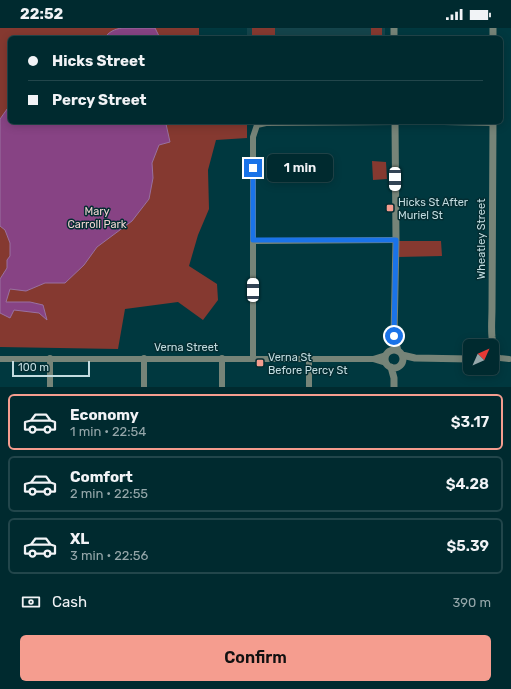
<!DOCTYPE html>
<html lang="en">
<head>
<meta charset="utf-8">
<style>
  :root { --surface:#002a2f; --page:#0a3237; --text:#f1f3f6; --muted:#95a7aa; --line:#22464b; --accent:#f59d8f }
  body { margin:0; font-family:Rubik,sans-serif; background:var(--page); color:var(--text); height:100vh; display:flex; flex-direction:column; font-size:15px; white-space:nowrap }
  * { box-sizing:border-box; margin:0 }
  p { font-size:13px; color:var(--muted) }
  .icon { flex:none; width:22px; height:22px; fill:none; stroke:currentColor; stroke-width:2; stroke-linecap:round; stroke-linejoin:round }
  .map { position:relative; height:359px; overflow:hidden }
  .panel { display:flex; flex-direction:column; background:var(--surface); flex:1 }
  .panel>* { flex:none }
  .guide { position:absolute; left:8px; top:8px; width:495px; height:88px; border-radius:6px; box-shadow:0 2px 10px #0003,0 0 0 1px var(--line); display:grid; align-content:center; height:88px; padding:0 20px; background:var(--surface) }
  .needle { width:26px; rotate:45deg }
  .controls { position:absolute; left:463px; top:311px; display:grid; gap:8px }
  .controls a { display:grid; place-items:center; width:36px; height:36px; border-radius:6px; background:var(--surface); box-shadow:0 2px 10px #0003,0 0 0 1px var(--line); font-size:20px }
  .scale { position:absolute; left:12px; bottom:10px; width:78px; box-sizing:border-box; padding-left:4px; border:2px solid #c3dce0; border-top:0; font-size:11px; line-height:14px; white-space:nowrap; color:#c3dce0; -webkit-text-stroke:3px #042d32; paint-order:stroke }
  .end { position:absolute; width:18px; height:18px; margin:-9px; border:5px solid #1a73e8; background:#fff; box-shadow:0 0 0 2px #fff }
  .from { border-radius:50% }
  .bubble { position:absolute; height:28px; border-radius:6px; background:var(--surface); box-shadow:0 2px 10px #0003,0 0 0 1px var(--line); font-size:13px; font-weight:600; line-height:28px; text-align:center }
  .car { position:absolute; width:12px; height:24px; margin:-12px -6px; border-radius:5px; box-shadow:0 0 3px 1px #0007; background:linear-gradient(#fff 24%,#345 0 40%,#fff 0 76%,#345 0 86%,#fff 0) }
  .guide b { display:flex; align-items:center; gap:14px; height:38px; font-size:15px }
  .guide b+b { border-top:1px solid var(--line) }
  .guide i { width:10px; height:10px; background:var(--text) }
  ul { padding:7px 0 0; list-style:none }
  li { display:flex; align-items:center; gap:12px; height:56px; margin:0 8px 6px; padding:0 12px; border:2px solid var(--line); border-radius:6px }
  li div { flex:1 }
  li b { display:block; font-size:15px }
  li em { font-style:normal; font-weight:600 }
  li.active { border-color:var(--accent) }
  li>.icon { width:36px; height:36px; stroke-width:1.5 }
  .pay { display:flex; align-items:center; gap:10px; height:44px; padding:0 20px; font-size:15px }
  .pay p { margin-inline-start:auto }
  .action { display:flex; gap:8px; margin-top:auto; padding:8px 20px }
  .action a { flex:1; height:46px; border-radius:6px; background:var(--accent); color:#111; font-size:16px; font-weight:600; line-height:46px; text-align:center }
  .status { display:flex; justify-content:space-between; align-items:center; height:28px; padding:0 20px; background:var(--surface); direction:ltr }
  .status svg { height:11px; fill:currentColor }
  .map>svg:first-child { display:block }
  .built { fill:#14444b }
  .green { fill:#853930 }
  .water { fill:#874384; stroke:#9971a0 }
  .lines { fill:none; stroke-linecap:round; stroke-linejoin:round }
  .minor { stroke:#768478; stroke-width:6 }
  .tertiary { stroke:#768478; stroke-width:7 }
  .route { stroke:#1a73e8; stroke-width:5 }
  .poi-dot { fill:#f59d8f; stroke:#042d32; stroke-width:1.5 }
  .labels { text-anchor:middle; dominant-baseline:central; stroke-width:3; stroke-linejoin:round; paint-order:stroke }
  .poi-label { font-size:11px; fill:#c3dce0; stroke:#042d32; text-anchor:start }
  .park-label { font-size:11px; fill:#f0d4d0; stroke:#042d32 }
  .street-label { font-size:11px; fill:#c3dce0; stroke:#042d32 }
</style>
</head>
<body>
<div class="status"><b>22:52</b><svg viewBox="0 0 49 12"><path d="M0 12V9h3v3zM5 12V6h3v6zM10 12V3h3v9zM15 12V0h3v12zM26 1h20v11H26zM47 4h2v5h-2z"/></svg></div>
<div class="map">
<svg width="511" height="359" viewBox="0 0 511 359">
  <rect width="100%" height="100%" fill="#00383f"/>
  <path class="built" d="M247,0H385V10H247Z"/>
  <path class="green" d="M0,0H199V10H10V94H247V110L216,112L208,142L209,181L198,207L189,238L217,256L218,272L203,292L178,274L125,281L118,321L0,319Z
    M252,0H275V10H252Z
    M371,0H382V8H371Z
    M372,133L386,134L387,151L373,152Z
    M398,213H441L442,228L398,229Z"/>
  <path class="water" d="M122,0H155L160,10H105C108,4 115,1 122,0Z
    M10,77V94H167L166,96L170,114L159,117L152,135L153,150L149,171L132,193L97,219L84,237L65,255H45L26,263L10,261L6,274H30L43,277L47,292L39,285L14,282L10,290L0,285V251L7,240V232L10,228V215L5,202L0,198V91Z"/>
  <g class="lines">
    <path class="minor" d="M444,94L493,95
      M253,213L396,212
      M492,328L500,330L509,331
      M144,330V359
      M222,330V359
      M253,330V109L257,97L266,95L395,94
      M0,331H373L386,327
      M373,331L386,335
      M50,359V330
      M309,359V330"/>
    <path class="tertiary" d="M394,10V0
      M493,10V0
      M395,94L396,212L394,308L398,323
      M385 331a9 9 0 1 1 18 0a9 9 0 1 1-18 0Z
      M402,327L415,330L470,331
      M492,329C494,322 493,316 492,309C491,300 492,290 492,280L493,94
      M391,339L394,350V359"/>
  </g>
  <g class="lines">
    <path class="route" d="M253,140V212H396L394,308"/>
  </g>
  <g class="poi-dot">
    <rect x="386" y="176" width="8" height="8" rx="2"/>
    <rect x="256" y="331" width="8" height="8" rx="2"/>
  </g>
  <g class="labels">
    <g class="poi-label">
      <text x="398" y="174">Hicks St After<tspan x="398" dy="13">Muriel St</tspan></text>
      <text x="268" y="329">Verna St<tspan x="268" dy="13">Before Percy St</tspan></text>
    </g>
    <g class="park-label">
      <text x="97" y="183">Mary<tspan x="97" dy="13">Carroll Park</tspan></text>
    </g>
    <g class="street-label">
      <text transform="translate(481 211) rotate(-90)">Wheatley Street</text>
      <text x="186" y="319">Verna Street</text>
    </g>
  </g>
</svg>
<div class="controls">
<a><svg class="needle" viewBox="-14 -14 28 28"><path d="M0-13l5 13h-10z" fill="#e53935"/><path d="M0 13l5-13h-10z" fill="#95a7aa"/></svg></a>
</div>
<div class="scale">100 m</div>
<i class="end from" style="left:394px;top:308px"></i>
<i class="end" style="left:253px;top:140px"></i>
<div class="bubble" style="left:267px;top:126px;width:66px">1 min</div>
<i class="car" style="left:395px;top:151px;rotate:180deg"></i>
<i class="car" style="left:253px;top:262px;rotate:0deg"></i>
<div class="guide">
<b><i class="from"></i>Hicks Street</b>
<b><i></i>Percy Street</b>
</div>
</div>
<section class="panel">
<ul>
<li class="active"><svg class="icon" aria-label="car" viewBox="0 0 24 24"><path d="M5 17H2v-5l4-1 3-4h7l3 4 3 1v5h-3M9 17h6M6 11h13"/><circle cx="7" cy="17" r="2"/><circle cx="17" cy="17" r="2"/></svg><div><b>Economy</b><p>1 min · 22:54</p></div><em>$3.17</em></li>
<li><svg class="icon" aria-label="car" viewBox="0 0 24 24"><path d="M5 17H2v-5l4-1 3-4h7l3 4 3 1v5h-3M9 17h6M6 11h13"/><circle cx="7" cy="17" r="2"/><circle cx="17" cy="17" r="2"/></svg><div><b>Comfort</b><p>2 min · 22:55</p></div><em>$4.28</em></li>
<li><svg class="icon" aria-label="car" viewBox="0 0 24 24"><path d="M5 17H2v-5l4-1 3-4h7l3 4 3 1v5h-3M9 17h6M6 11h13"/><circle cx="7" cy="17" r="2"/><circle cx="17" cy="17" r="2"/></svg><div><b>XL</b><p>3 min · 22:56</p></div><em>$5.39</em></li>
</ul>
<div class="pay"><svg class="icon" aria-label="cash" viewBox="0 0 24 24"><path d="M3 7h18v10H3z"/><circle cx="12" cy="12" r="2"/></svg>Cash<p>390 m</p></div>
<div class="action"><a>Confirm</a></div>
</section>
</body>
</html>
